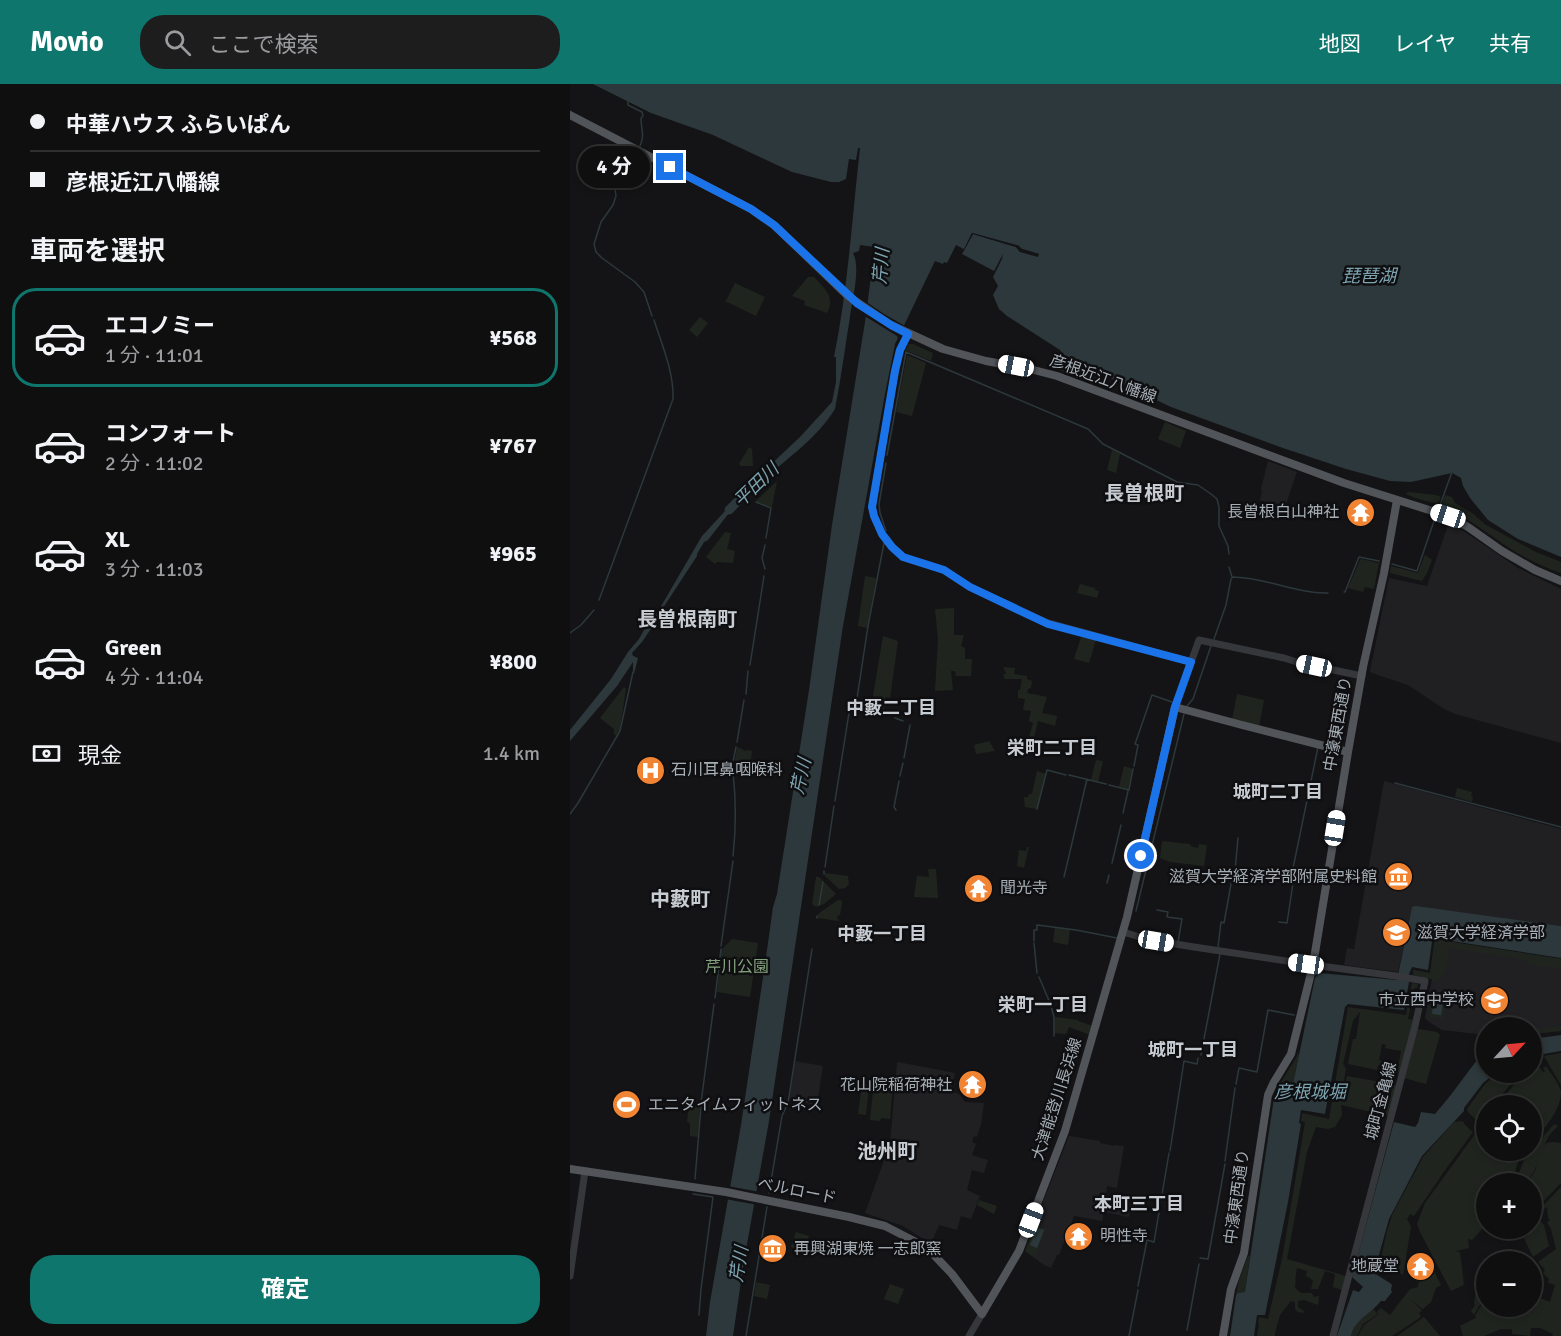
<!DOCTYPE html>
<html lang="ja">
<head>
<meta charset="utf-8">
<style>
  :root { --surface:#0f0f10; --page:#1d1d1e; --text:#f1f3f6; --muted:#9b9c9f; --line:#2f2f30; --accent:#0f766e }
  body { margin:0; font-family:Signika,"Noto Sans JP",sans-serif; background:var(--page); color:var(--text); height:100vh; display:flex; flex-direction:column; font-size:22px; white-space:nowrap }
  * { box-sizing:border-box; margin:0 }
  p { font-size:20px; color:var(--muted) }
  .icon { flex:none; width:33px; height:33px; fill:none; stroke:currentColor; stroke-width:2; stroke-linecap:round; stroke-linejoin:round }
  .map { position:relative; flex:1; overflow:hidden }
  .sheet { display:flex; flex-direction:column; background:var(--surface); width:570px }
  .sheet>* { flex:none }
  .hud { display:grid; align-content:center; height:132px; padding:0 30px; background:var(--surface) }
  .needle { width:39px; rotate:64deg }
  .tools { position:absolute; left:906px; top:933px; display:grid; gap:12px }
  .tools a { display:grid; place-items:center; width:66px; height:66px; border-radius:50%; background:var(--surface); box-shadow:0 3px 9px #0003,0 0 0 2px var(--line); font-size:30px }
  .end { position:absolute; width:27px; height:27px; margin:-14px; border:8px solid #1a73e8; background:#fff; box-shadow:0 0 0 3px #fff }
  .from { border-radius:50% }
  .bubble { position:absolute; height:42px; border-radius:21px; background:var(--surface); box-shadow:0 3px 9px #0003,0 0 0 2px var(--line); font-size:20px; font-weight:700; line-height:42px; text-align:center }
  .car { position:absolute; width:18px; height:36px; margin:-18px -9px; border-radius:8px; box-shadow:0 0 4px 2px #0007; background:linear-gradient(#fff 24%,#345 0 40%,#fff 0 76%,#345 0 86%,#fff 0) }
  .hud b { display:flex; align-items:center; gap:21px; height:57px; font-size:22px }
  .hud b+b { border-top:2px solid var(--line) }
  .hud i { width:15px; height:15px; background:var(--text) }
  ul { padding:0; list-style:none }
  li { display:flex; align-items:center; gap:18px; height:99px; margin:0 12px 9px; padding:0 18px; border:3px solid transparent; border-radius:24px }
  li div { flex:1 }
  li b { display:block; font-size:22px }
  li em { font-style:normal; font-weight:700 }
  li.current { border-color:var(--accent) }
  li>.icon { width:54px; height:54px; stroke-width:1.5 }
  h2 { padding:0 30px; font-size:27px; line-height:72px }
  .pay { display:flex; align-items:center; gap:15px; height:66px; padding:0 30px; font-size:22px }
  .pay p { margin-inline-start:auto }
  .action { display:flex; gap:12px; margin-top:auto; padding:12px 30px }
  .action a { flex:1; height:69px; border-radius:24px; background:var(--accent); color:#fff; font-size:24px; font-weight:700; line-height:69px; text-align:center }
  header { display:flex; align-items:center; gap:36px; box-sizing:border-box; height:84px; padding:0 30px; background:var(--accent); color:#fff }
  header strong { font-size:28px }
  nav { display:flex; gap:33px; margin-inline-start:auto; font-size:21px }
  .search { width:420px; height:54px; background:var(--page); display:flex; align-items:center; gap:15px; box-sizing:border-box; padding:0 21px; border-radius:24px; color:var(--muted); font-size:22px }
  main { display:flex; flex:1; min-height:0 }
  .map>svg:first-child { display:block }
  .built { fill:#202023 }
  .green { fill:#1f251e }
  .water { fill:#2c383b }
  .pier { fill:#141416 }
  .lines { fill:none; stroke-linecap:round; stroke-linejoin:round }
  .stream { stroke:#2c383b; stroke-width:1.5 }
  .river { stroke:#2c383b; stroke-width:9 }
  .tertiary { stroke:#35373b; stroke-width:7 }
  .primary { stroke:#51555a; stroke-width:8 }
  .route { stroke:#1a73e8; stroke-width:8 }
  .labels { text-anchor:middle; dominant-baseline:central; stroke-width:5; stroke-linejoin:round; paint-order:stroke }
  .street-label { font-size:16px; fill:#a6aeb6; stroke:#0f0f11 }
  .poi-label { font-size:16px; fill:#a6aeb6; stroke:#0f0f11; text-anchor:start }
  .park-label { font-size:16px; fill:#83a17d; stroke:#0f0f11 }
  .water-label { font-size:18px; font-style:italic; fill:#7da4b1; stroke:#0f0f11 }
  .neighbourhood-label { font-size:18px; font-weight:bold; fill:#c7ccd2; stroke:#0f0f11 }
  .quarter-label { font-size:20px; font-weight:bold; fill:#c7ccd2; stroke:#0f0f11 }
</style>
</head>
<body>
<header>
<strong>Movio</strong>
<div class="search"><svg class="icon" aria-label="search" viewBox="0 0 24 24"><circle cx="10" cy="10" r="6"/><path d="M15 15l6 6"/></svg>ここで検索</div>
<nav><a>地図</a><a>レイヤ</a><a>共有</a></nav>
</header>
<main>
<section class="sheet">
<div class="hud">
<b><i class="from"></i>中華ハウス ふらいぱん</b>
<b><i></i>彦根近江八幡線</b>
</div>
<h2>車両を選択</h2>
<ul>
<li class="current"><svg class="icon" aria-label="car" viewBox="0 0 24 24"><path d="M5 17H2v-5l4-1 3-4h7l3 4 3 1v5h-3M9 17h6M6 11h13"/><circle cx="7" cy="17" r="2"/><circle cx="17" cy="17" r="2"/></svg><div><b>エコノミー</b><p>1 分 · 11:01</p></div><em>¥568</em></li>
<li><svg class="icon" aria-label="car" viewBox="0 0 24 24"><path d="M5 17H2v-5l4-1 3-4h7l3 4 3 1v5h-3M9 17h6M6 11h13"/><circle cx="7" cy="17" r="2"/><circle cx="17" cy="17" r="2"/></svg><div><b>コンフォート</b><p>2 分 · 11:02</p></div><em>¥767</em></li>
<li><svg class="icon" aria-label="car" viewBox="0 0 24 24"><path d="M5 17H2v-5l4-1 3-4h7l3 4 3 1v5h-3M9 17h6M6 11h13"/><circle cx="7" cy="17" r="2"/><circle cx="17" cy="17" r="2"/></svg><div><b>XL</b><p>3 分 · 11:03</p></div><em>¥965</em></li>
<li><svg class="icon" aria-label="car" viewBox="0 0 24 24"><path d="M5 17H2v-5l4-1 3-4h7l3 4 3 1v5h-3M9 17h6M6 11h13"/><circle cx="7" cy="17" r="2"/><circle cx="17" cy="17" r="2"/></svg><div><b>Green</b><p>4 分 · 11:04</p></div><em>¥800</em></li>
</ul>
<div class="pay"><svg class="icon" aria-label="cash" viewBox="0 0 24 24"><path d="M3 7h18v10H3z"/><circle cx="12" cy="12" r="2"/></svg>現金<p>1.4 km</p></div>
<div class="action"><a>確定</a></div>
</section>
<div class="map">
<svg width="991" height="1252" viewBox="0 0 991 1252">
  <rect width="100%" height="100%" fill="#141416"/>
  <path class="built" d="M698,377L727,388L714,426L690,416L692,406L691,405Z
    M879,438L907,456L948,484L991,505V659L885,630L874,625L838,601L802,589L800,587L819,494L857,502Z
    M814,697L991,745V842L842,824L828,888L774,881L777,864L784,865Z
    M865,854L875,857L991,875V947L962,950V944H916V951L872,946L859,938L855,934L862,895L843,891V886L860,889Z
    M225,977L253,982L247,1020L245,1021L220,1015L219,1014Z
    M328,978L385,989L381,1006L390,1011L395,1018L414,1019L411,1040L407,1053L404,1052L402,1058L406,1060L402,1071L418,1076L414,1089L402,1086L397,1106L410,1112L401,1135L391,1132L387,1146L369,1141L361,1160L333,1142L295,1129L320,1060L327,979Z
    M499,1052L530,1057V1059L544,1062L545,1061L554,1062L547,1104L537,1102L535,1117L541,1116L561,1120L559,1133L534,1128L532,1137L504,1132L489,1171H487L481,1184L474,1181L455,1167L468,1134L467,1133Z"/>
  <path class="green" d="M238,193H244C254,204 266,213 257,229L234,221L235,217L222,212Z
    M165,199L195,213L186,232L155,217L157,215Z
    M130,233L138,239L127,253L119,246Z
    M339,260H343L363,269L361,277L335,266Z
    M337,271L356,279L342,332L326,328Z
    M481,272L507,286L535,298L544,305L478,282Z
    M595,338L616,347L610,364L588,355Z
    M179,363L182,365L183,382H171L169,380Z
    M542,366L550,370L546,389L537,386Z
    M207,397L202,423L187,418L186,417Z
    M838,408L866,411L871,413L868,420L845,414L836,410Z
    M875,411L882,413L885,419L902,429L916,441L966,468L991,478V489C974,483 959,476 944,467C919,451 898,433 871,422Z
    M155,448L161,449L157,465L165,467L163,479L147,478L145,480L136,473Z
    M855,471L862,476L857,489L852,497L820,489L821,482L848,489Z
    M791,475L809,479L804,505L795,503L793,508L778,504L790,476Z
    M295,492L306,494L297,544L288,542Z
    M510,500L525,504V506L529,507L527,514L507,509Z
    M384,524V551H394L391,562L395,564V575H402L401,592H386L385,587H381L383,606L365,607L368,555L365,525Z
    M313,552L328,557L320,614L316,613L313,630L293,625L295,613L302,618Z
    M511,553L526,556L519,579L504,575Z
    M433,583L445,584L444,590L457,592V595L462,597L461,604L458,605L457,609L477,613L472,629L487,632L485,642L468,637L464,654L459,653L463,639L459,637L461,627L453,626L455,615L448,614V606H450L452,595H435L433,591L436,589Z
    M54,603L56,605L50,645L46,652L44,650V645L30,634Z
    M667,610L694,616L689,643L662,636Z
    M419,657L425,667L406,670L404,661Z
    M167,663L176,667L177,666L182,667L181,676L183,677L182,687L164,683Z
    M526,676L533,677L528,698L521,696Z
    M554,682L563,685L559,706L549,703Z
    M467,687L476,690L467,725L455,723L454,713H458L459,710H462Z
    M887,704L902,708L901,712L903,713L902,718L885,713Z
    M592,757L620,760L621,762L628,764L629,760L637,761L634,782L600,778L590,774Z
    M457,763H459L454,784L447,782L449,766L456,767Z
    M358,785H366L368,814L344,813L347,792L359,793Z
    M255,789L278,792L279,800L275,804L269,805L255,792Z
    M246,793H249L266,810L254,820L246,823L242,820Z
    M268,816H271L272,819L270,831H268L267,835L270,836L268,837L248,834V830Z
    M485,843L500,846L498,861L483,858Z
    M865,854L875,857L991,875V884C976,884 964,882 951,875L879,864C876,879 880,895 862,898V895L843,891V886L860,889Z
    M162,855L188,859L180,913L147,908L151,866Z
    M842,899L848,900L847,904H844L838,935L843,936L830,988L827,989L831,967L815,964L816,961L812,960L809,976L812,977L811,982L808,981L807,986L778,980L783,955H786L790,928L783,937L773,980L776,985L770,1020L777,992L827,1001L819,1032L771,1021L772,1031L765,1043L758,1045L746,1043L737,1068L717,1175L776,1192L772,1206L763,1203L765,1190L755,1187L748,1205H741L743,1197L740,1194L736,1192L737,1187L727,1184C725,1191 726,1197 725,1204L731,1209H742L744,1213L749,1212L748,1221L734,1216L728,1217V1223L734,1227L733,1229L728,1228L725,1225V1218L721,1217L710,1231L705,1249V1252H687L689,1240L688,1239L689,1233L698,1235L712,1175L733,1050L735,1038L731,1037L732,1029L759,1035L778,923L836,931Z
    M862,907L877,910L874,935L859,933Z
    M485,933L508,936V937L523,942L520,951L499,943L496,950L484,949Z
    M991,942V947L962,950V946Z
    M849,945L867,948L870,951L856,1000L834,994L847,946Z
    M991,969V1001L974,972Z
    M728,970H729L723,1000L707,1007C711,995 722,983 728,970Z
    M976,982C981,990 989,999 991,1008C991,1026 974,1045 963,1058L962,1056V1022L927,1021L948,996L970,984L973,988L975,987L973,984Z
    M928,989H955L946,994L923,1021L916,1022V1031L910,1040L898,1028L897,1025L915,1000Z
    M304,997L323,1000L320,1035L311,1034L310,1037L300,1036Z
    M292,1001L299,1003L296,1031L288,1030Z
    M119,1022L130,1023L128,1053L120,1052V1040L117,1037Z
    M916,1035V1066L952,1067L941,1099L916,1100V1143L915,1142L902,1156L898,1155L899,1164L886,1167L890,1168L894,1201L881,1207L850,1148L847,1140L855,1119Z
    M893,1037L895,1041L903,1048L873,1089L844,1132L840,1130L837,1135L841,1143L833,1191L819,1181L817,1183L810,1178L817,1147L822,1131L853,1073L884,1038Z
    M984,1040L988,1042C972,1056 973,1070 964,1087C962,1091 958,1095 955,1099H947L948,1098L946,1097L957,1068L962,1066V1063L963,1065Z
    M983,1058L991,1059V1099L962,1129V1100L957,1099L965,1087L972,1065L976,1059Z
    M991,1103V1252H982L983,1250L970,1244H961L960,1252L942,1250V1245H931L914,1252H893L890,1242L906,1234L905,1232L916,1213V1222H962V1211L980,1218L985,1201L978,1199L979,1195L973,1189L975,1186L968,1178L986,1165L981,1145L977,1138L980,1136L978,1134L977,1123L969,1129H966Z
    M409,1116L427,1122L424,1130L407,1121Z
    M968,1134L974,1141L979,1162L963,1173L954,1154L959,1151Z
    M466,1141L476,1145L465,1174L455,1167Z
    M226,1148L239,1152L233,1168L221,1163Z
    M678,1172H680L675,1208L668,1209L666,1211L669,1196Z
    M864,1187L871,1201L866,1204L861,1218L853,1225L839,1215L852,1226L849,1229L851,1233L822,1252H788L794,1241L809,1230L807,1228L811,1224L820,1231L840,1205L848,1203L849,1196L861,1188Z
    M186,1198L200,1201L197,1215L184,1212Z
    M320,1200L334,1205L328,1220L314,1215Z
    M906,1203L916,1204V1210L904,1231L901,1227L905,1221L904,1220Z
    M803,1225L808,1230L793,1240L787,1252H781C784,1240 793,1233 803,1225Z
    M854,1233L870,1252H827Z"/>
  <path class="water" d="M23,0H991V473L948,455L918,436L900,414L893,402L891,394L882,389L841,398L820,397L776,385L710,363L601,323L494,272L490,266L437,232L429,225L423,211L428,202L423,193L432,175L433,170L424,187L392,170L403,150L446,163L450,168L469,170L452,165L446,161L402,149L394,165L386,161L377,179L374,178L373,180L365,177L325,260L315,310L273,542L199,1037L174,1177L163,1252H136L140,1218L171,1041L195,880L203,823L207,810L239,606L262,441L295,238L305,163L290,161L289,167L283,169C291,184 282,216 280,233C275,264 271,294 265,325C244,359 209,379 182,407L180,406L166,417V420L138,456L134,458L127,470V472L93,524V527L72,558L62,569L63,572L68,574L64,590L63,588V578L47,602L0,657V646L41,595L58,568L69,555L74,546L83,536L132,452L179,401L230,353L262,318L266,298V273H264C278,204 282,134 290,64H288L286,76L279,75L276,95L269,98H261L222,88L143,51L81,29Z
    M846,822L991,842V874L875,856L873,853L863,851L858,886L842,883L839,890L838,897L839,898L834,926L778,920L775,923L755,1030L731,1026L729,1039L731,1040L718,1118L695,1231H687L684,1252H660L666,1211L668,1209L675,1208L704,1014L707,1007L723,1000L745,894L749,889L827,896L842,823Z
    M864,911L874,912L871,931L862,930Z
    M991,951V967L962,972V955Z
    M916,964V988L925,989L913,999L894,1024V1027L852,1072L819,1135L804,1189L820,1199L822,1201L821,1206L822,1208L815,1217H811C801,1230 785,1235 781,1252H767L783,1206L789,1208L793,1203L782,1193L824,1038L845,1043L848,1039L851,1028L865,1030L880,1012Z
    M466,1143L474,1146L467,1164L460,1161Z"/>
  <path class="pier" d="M402,149L446,161H448L452,165L469,170L468,173L450,168L446,163L403,150L392,170Z
    M295,217L314,230L337,243L329,257L327,252L293,231Z
    M158,1102L190,1108L188,1121L155,1115Z"/>
  <g class="lines">
    <path class="stream" d="M58,17V21L72,28L73,32L71,34C71,46 75,51 70,62
      M68,70L65,80L47,99L45,105L46,112L43,121L31,138L24,160L26,168L32,174L65,198L74,208L82,232
      M317,371L336,268L518,345L533,360L607,398L628,401L641,410L647,415L649,423V442L658,462L659,470
      M316,379L309,420L310,429L316,447
      M186,418L201,424L196,454
      M870,421L882,388
      M195,461L192,474L195,485
      M822,480L847,487L865,434
      M659,483L662,493
      M774,508H775L789,473L809,477
      M29,516L103,315C104,288 92,261 84,236
      M0,549L11,541L24,526
      M644,555L656,521L661,495L663,493C694,493 727,510 758,509
      M180,581L194,492
      M176,610L178,587
      M617,622L623,615L641,562
      M279,624L286,621L298,542L314,459
      M325,634L333,637
      M167,658L174,616
      M334,674L340,641
      M564,682L568,661L565,660L582,611L602,618
      M162,683L166,663
      M163,688C166,715 166,745 163,772
      M499,691L536,700
      M330,692L333,679
      M825,699L991,743
      M539,701L559,706L563,685
      M265,717L279,629
      M467,725L477,686L496,691
      M326,726L324,723L329,697
      M553,729L558,707
      M0,730L8,719L50,647L63,588
      M542,779L551,741
      M255,783L264,722
      M665,787L668,754
      M254,790V787
      M494,793L517,695
      M721,794L748,663
      M537,799L539,791
      M249,821L253,798
      M587,826L598,828L597,833L612,835L608,858
      M566,827L614,630
      M247,834V832
      M709,838L717,839L723,799
      M464,857V846H467V841L506,846L547,854
      M464,859L467,889
      M151,862L163,777
      M648,863L651,838L654,839L663,789
      M469,893L480,919
      M145,914L151,865
      M481,922L484,933V952
      M631,971L650,870
      M666,1000L669,984L687,988L698,926L724,931
      M131,1019L144,920
      M600,1067L614,977L627,980L628,974
      M655,1077L665,1004
      M125,1095L131,1023
      M199,1109L212,1032L218,1019L242,865
      M123,1110L143,1113L131,1205L129,1231
      M630,1174L638,1175L655,1080
      M568,1202L577,1156L584,1158L599,1069
      M617,1246L629,1180
      M176,1252L197,1123
      M559,1252L568,1206"/>
    <path class="river" d="M159,426L181,404"/>
    <path class="tertiary" d="M338,250L330,266L325,287L302,423L304,432L312,450L322,463L333,473L374,486L400,503L478,539L621,578
      M605,623L629,556L714,574L730,579L792,592
      M553,848L580,856L624,863L743,881L826,892L855,897L845,942L763,1252
      M0,1192L15,1087
      M399,1252L412,1230"/>
    <path class="primary" d="M0,31L181,125L204,141L278,212L321,241L373,265L416,277L460,285L487,292L774,399L878,432L898,443L932,467L965,486L991,497
      M0,1085L156,1108L279,1133L315,1142L344,1157L362,1169L382,1190L412,1230L449,1167L495,1047L557,833L605,623L672,641L778,668
      M653,1252L661,1205L674,1169L698,1011L704,998L721,970L743,881L778,668L793,583L814,489L827,416"/>
  </g>
  <g class="lines">
    <path class="route" d="M100,83L181,125L204,141L288,220L321,241L338,250L330,266L325,287L302,423L304,432L312,450L322,463L333,473L374,486L400,503L478,540L621,578L605,623L571,772"/>
  </g>
  <defs>
    <symbol id="temple-disc" viewBox="-11 -11 22 22"><circle r="9.5" fill="#f08432" stroke="#0f0f11"/><path d="M0-6L5-2H3V0L6.5 2.5H4V6H1.5V3h-3V6H-4V2.5H-6.5L-3 0V-2H-5Z" fill="#fff"/></symbol>
    <symbol id="hospital-disc" viewBox="-11 -11 22 22"><circle r="9.5" fill="#f08432" stroke="#0f0f11"/><path d="M-5-5h3v3.5h4V-5h3V5h-3V1.5h-4V5h-3Z" fill="#fff"/></symbol>
    <symbol id="museum-disc" viewBox="-11 -11 22 22"><circle r="9.5" fill="#f08432" stroke="#0f0f11"/><path d="M0-6L6-3V-2H-6V-3ZM-5-1h2V3h-2ZM-1-1h2V3h-2ZM3-1h2V3H3ZM-6 4H6V6H-6Z" fill="#fff"/></symbol>
    <symbol id="university-disc" viewBox="-11 -11 22 22"><circle r="9.5" fill="#f08432" stroke="#0f0f11"/><path d="M0-5L7-2L0 1L-7-2ZM-4 1L0 2.5L4 1V4Q0 6-4 4Z" fill="#fff"/></symbol>
    <symbol id="school-disc" viewBox="-11 -11 22 22"><circle r="9.5" fill="#f08432" stroke="#0f0f11"/><path d="M0-5L7-2L0 1L-7-2ZM-4 1L0 2.5L4 1V4Q0 6-4 4Z" fill="#fff"/></symbol>
    <symbol id="stadium-disc" viewBox="-11 -11 22 22"><circle r="9.5" fill="#f08432" stroke="#0f0f11"/><path d="M0-5a6.5 5 0 1 0 0 10a6.5 5 0 1 0 0-10ZM-3.5-1.8h7v3.6h-7Z" fill="#fff"/></symbol>
  </defs>
  <g fill-rule="evenodd">
    <use href="#temple-disc" x="774" y="412" width="33" height="33"/>
    <use href="#hospital-disc" x="64" y="670" width="33" height="33"/>
    <use href="#museum-disc" x="812" y="776" width="33" height="33"/>
    <use href="#temple-disc" x="392" y="788" width="33" height="33"/>
    <use href="#university-disc" x="810" y="832" width="33" height="33"/>
    <use href="#school-disc" x="908" y="900" width="33" height="33"/>
    <use href="#temple-disc" x="386" y="984" width="33" height="33"/>
    <use href="#stadium-disc" x="40" y="1004" width="33" height="33"/>
    <use href="#temple-disc" x="492" y="1136" width="33" height="33"/>
    <use href="#museum-disc" x="186" y="1148" width="33" height="33"/>
    <use href="#temple-disc" x="834" y="1166" width="33" height="33"/>
  </g>
  <g class="labels">
    <g class="street-label">
      <text transform="translate(533 295) rotate(20)">彦根近江八幡線</text>
      <text transform="translate(768 640) rotate(-80)">中濠東西通り</text>
      <text transform="translate(487 1015) rotate(-72)">大津能登川長浜線</text>
      <text transform="translate(811 1017) rotate(-75)">城町金亀線</text>
      <text transform="translate(227 1107) rotate(11)">ベルロード</text>
      <text transform="translate(667 1113) rotate(-82)">中濠東西通り</text>
    </g>
    <g class="poi-label">
      <text x="769" y="428" text-anchor="end">長曽根白山神社</text>
      <text x="101" y="686">石川耳鼻咽喉科</text>
      <text x="807" y="793" text-anchor="end">滋賀大学経済学部附属史料館</text>
      <text x="430" y="804">聞光寺</text>
      <text x="847" y="849">滋賀大学経済学部</text>
      <text x="904" y="916" text-anchor="end">市立西中学校</text>
      <text x="382" y="1001" text-anchor="end">花山院稲荷神社</text>
      <text x="78" y="1021">エニタイムフィットネス</text>
      <text x="530" y="1152">明性寺</text>
      <text x="224" y="1165">再興湖東焼 一志郎窯</text>
      <text x="829" y="1182" text-anchor="end">地蔵堂</text>
    </g>
    <g class="park-label">
      <text x="167" y="883">芹川公園</text>
    </g>
    <g class="water-label">
      <text transform="translate(311 182) rotate(-85)">芹川</text>
      <text x="799" y="192">琵琶湖</text>
      <text transform="translate(186 401) rotate(-44)">平田川</text>
      <text transform="translate(231 692) rotate(-77)">芹川</text>
      <text x="740" y="1008">彦根城堀</text>
      <text transform="translate(169 1180) rotate(-81)">芹川</text>
    </g>
    <g class="neighbourhood-label">
      <text x="321" y="624">中藪二丁目</text>
      <text x="482" y="664">栄町二丁目</text>
      <text x="708" y="708">城町二丁目</text>
      <text x="312" y="850">中藪一丁目</text>
      <text x="473" y="921">栄町一丁目</text>
      <text x="623" y="966">城町一丁目</text>
      <text x="569" y="1120">本町三丁目</text>
    </g>
    <g class="quarter-label">
      <text x="574" y="409">長曽根町</text>
      <text x="117" y="535">長曽根南町</text>
      <text x="110" y="815">中藪町</text>
      <text x="317" y="1067">池州町</text>
    </g>
  </g>
</svg>
<div class="tools">
<a><svg class="needle" viewBox="-14 -14 28 28"><path d="M0-13l5 13h-10z" fill="#e53935"/><path d="M0 13l5-13h-10z" fill="#9b9c9f"/></svg></a>
<a><svg class="icon" aria-label="locate" viewBox="0 0 24 24"><circle cx="12" cy="12" r="6"/><path d="M12 2v4M12 18v4M2 12h4M18 12h4"/></svg></a>
<a>+</a>
<a>−</a>
</div>
<i class="end from" style="left:571px;top:772px"></i>
<i class="end" style="left:100px;top:83px"></i>
<div class="bubble" style="left:8px;top:62px;width:72px">4 分</div>
<i class="car" style="left:446px;top:282px;rotate:281deg"></i>
<i class="car" style="left:878px;top:432px;rotate:288deg"></i>
<i class="car" style="left:744px;top:582px;rotate:282deg"></i>
<i class="car" style="left:765px;top:744px;rotate:9deg"></i>
<i class="car" style="left:586px;top:857px;rotate:100deg"></i>
<i class="car" style="left:736px;top:880px;rotate:278deg"></i>
<i class="car" style="left:461px;top:1136px;rotate:21deg"></i>
</div>
</main>
</body>
</html>
